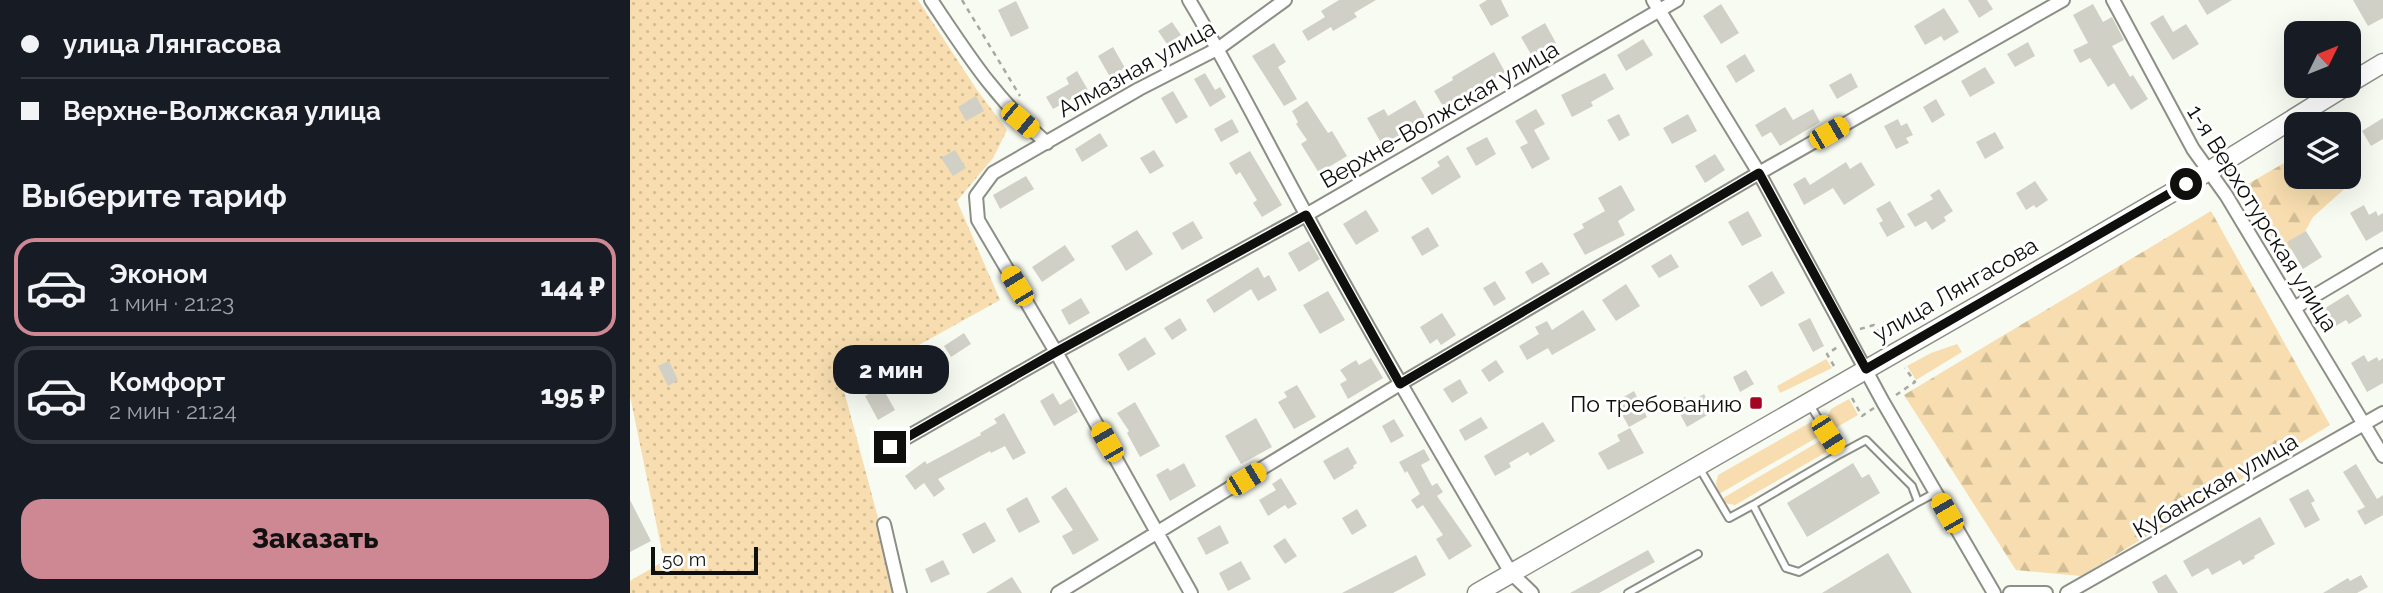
<!DOCTYPE html>
<html lang="ru">
<head>
<meta charset="utf-8">
<style>
  :root { --surface:#171b24; --page:#242831; --text:#f1f3f6; --muted:#9ea1a6; --line:#363941; --accent:#cd8894 }
  body { margin:0; font-family:Raleway,sans-serif; background:var(--page); color:var(--text); height:100vh; display:flex; flex-direction:column; font-size:26px; white-space:nowrap }
  * { box-sizing:border-box; margin:0 }
  p { font-size:23px; color:var(--muted) }
  .icon { flex:none; width:38px; height:38px; fill:none; stroke:currentColor; stroke-width:2; stroke-linecap:round; stroke-linejoin:round }
  .map { position:relative; flex:1; overflow:hidden }
  .sheet { display:flex; flex-direction:column; background:var(--surface); width:630px }
  .sheet>* { flex:none }
  .guide { display:grid; align-content:center; height:154px; padding:0 21px; background:var(--surface) }
  .needle { width:46px; rotate:47deg }
  .buttons { position:absolute; left:1654px; top:21px; display:grid; gap:14px }
  .buttons a { display:grid; place-items:center; width:77px; height:77px; border-radius:14px; background:var(--surface); box-shadow:0 7px 28px #0002; font-size:35px }
  .scale { position:absolute; left:21px; bottom:18px; width:107px; box-sizing:border-box; padding-left:7px; border:4px solid #0f100d; border-top:0; font-size:19px; line-height:24px; white-space:nowrap; color:#0f100d; -webkit-text-stroke:5px #fff; paint-order:stroke }
  .end { position:absolute; width:32px; height:32px; margin:-16px; border:9px solid #0f100d; background:#fff; box-shadow:0 0 0 4px #fff }
  .from { border-radius:50% }
  .bubble { position:absolute; height:49px; border-radius:21px; background:var(--surface); box-shadow:0 7px 28px #0002; font-size:23px; font-weight:800; line-height:49px; text-align:center }
  .car { position:absolute; width:21px; height:42px; margin:-21px -10px; border-radius:9px; box-shadow:0 0 5px 2px #0007; background:linear-gradient(#f5c518 24%,#345 0 40%,#f5c518 0 76%,#345 0 86%,#f5c518 0) }
  .guide b { display:flex; align-items:center; gap:24px; height:66px; font-size:26px }
  .guide b+b { border-top:2px solid var(--line) }
  .guide i { width:18px; height:18px; background:var(--text) }
  ul { padding:0; list-style:none }
  li { display:flex; align-items:center; gap:21px; height:98px; margin:0 14px 10px; padding:0 7px; border:4px solid var(--line); border-radius:21px }
  li div { flex:1 }
  li b { display:block; font-size:26px }
  li em { font-style:normal; font-weight:800 }
  li.selected { border-color:var(--accent) }
  li>.icon { width:63px; height:63px; stroke-width:1.5 }
  h2 { padding:0 21px; font-size:32px; line-height:84px }
  .primary-button { display:flex; gap:14px; margin-top:auto; padding:14px 21px }
  .primary-button a { flex:1; height:80px; border-radius:21px; background:var(--accent); color:#111; font-size:28px; font-weight:800; line-height:80px; text-align:center }
  main { display:flex; flex:1; min-height:0 }
  .map>svg:first-child { display:block }
  .green { fill:#f7ddaf }
  .forest { fill:url(#forest-firs) }
  .garden { fill:url(#garden-dots) }
  .building { fill:#d1d0c6 }
  .lines { fill:none; stroke-linecap:round; stroke-linejoin:round }
  .service-casing { stroke:#8c8f86; stroke-width:10 }
  .minor-casing { stroke:#8c8f86; stroke-width:16 }
  .secondary-casing { stroke:#8c8f86; stroke-width:21 }
  .path { stroke:#a6a8a1; stroke-width:2.5; stroke-dasharray:5 5; stroke-linecap:butt }
  .service { stroke:#fff; stroke-width:6 }
  .minor { stroke:#fff; stroke-width:12 }
  .secondary { stroke:#fff; stroke-width:18 }
  .route { stroke:#0f100d; stroke-width:9 }
  .poi-dot { fill:#a2051d; stroke:#fff; stroke-width:2.5 }
  .labels { text-anchor:middle; dominant-baseline:central; stroke-width:6; stroke-linejoin:round; paint-order:stroke }
  .street-label { font-size:23px; fill:#0f100d; stroke:#fff }
  .poi-label { font-size:23px; fill:#0f100d; stroke:#fff; text-anchor:end }
</style>
</head>
<body>
<main>
<section class="sheet">
<div class="guide">
<b><i class="from"></i>улица Лянгасова</b>
<b><i></i>Верхне-Волжская улица</b>
</div>
<h2>Выберите тариф</h2>
<ul>
<li class="selected"><svg class="icon" aria-label="car" viewBox="0 0 24 24"><path d="M5 17H2v-5l4-1 3-4h7l3 4 3 1v5h-3M9 17h6M6 11h13"/><circle cx="7" cy="17" r="2"/><circle cx="17" cy="17" r="2"/></svg><div><b>Эконом</b><p>1 мин · 21:23</p></div><em>144 ₽</em></li>
<li><svg class="icon" aria-label="car" viewBox="0 0 24 24"><path d="M5 17H2v-5l4-1 3-4h7l3 4 3 1v5h-3M9 17h6M6 11h13"/><circle cx="7" cy="17" r="2"/><circle cx="17" cy="17" r="2"/></svg><div><b>Комфорт</b><p>2 мин · 21:24</p></div><em>195 ₽</em></li>
</ul>
<div class="primary-button"><a>Заказать</a></div>
</section>
<div class="map">
<svg width="1753" height="593" viewBox="0 0 1753 593">
  <defs>
    <pattern id="forest-firs" width="22" height="20" patternUnits="userSpaceOnUse" patternTransform="scale(1.75)"><rect width="22" height="20" fill="#f7ddaf"/><path d="M5 1l3.5 6h-7zM16 11l3.5 6h-7z" fill="#d3bd95"/></pattern>
    <pattern id="garden-dots" width="8" height="8" patternUnits="userSpaceOnUse" patternTransform="scale(1.75)"><rect width="8" height="8" fill="#f7ddaf"/><path d="M2 2h.1M6 6h.1" fill="none" stroke="#d3bd95" stroke-width="1.8" stroke-linecap="round"/></pattern>
  </defs>
  <rect width="100%" height="100%" fill="#f8fbf1"/>
  <path class="green" d="M1327,344L1332,352L1286,380L1277,366L1301,353Z
    M1196,359L1202,368L1150,393L1147,386Z
    M1219,399L1228,415L1200,431L1196,420L1201,409Z
    M1181,422L1193,434L1089,494L1086,484L1088,475Z
    M1195,438L1199,446L1198,450L1193,454L1105,505L1095,503L1093,498Z"/>
  <path class="forest" d="M1719,155L1730,175L1683,217L1667,246L1652,254L1626,211L1618,184L1666,156V177H1718Z
    M1581,211L1700,425L1451,576L1386,570L1274,395Z"/>
  <path class="garden" d="M0,0H288L347,90L377,130L363,158L327,201L370,300L213,387L268,593H0V581L34,561L0,396Z"/>
  <path class="building" d="M709,0H746L724,13L727,17L703,31L701,27L678,41L672,31L695,17L691,11Z
    M857,0H871L879,16L861,26L849,5Z
    M1338,0H1357L1363,9L1349,18Z
    M1568,0H1602L1577,15Z
    M1723,0H1753V18L1738,26Z
    M386,1L399,28L381,37L368,10Z
    M1091,4L1109,33L1091,44L1073,16Z
    M1463,4L1473,22L1482,17L1494,40L1482,46L1500,77L1503,75L1518,99L1501,110L1484,83L1478,87L1460,58L1450,63L1443,50L1458,43L1443,15Z
    M1314,8L1329,32L1314,41L1311,36L1295,45L1284,26Z
    M1533,15L1543,32L1556,24L1569,44L1543,60L1520,23Z
    M542,22L551,35L537,44L528,31Z
    M915,23L926,43L902,56L891,37Z
    M1013,39L1023,55L996,71L987,55Z
    M1398,42L1405,56L1385,67L1377,54Z
    M644,43L656,62L648,67L667,99L654,106L622,56Z
    M483,47L495,68L480,77L468,56Z
    M864,52L875,72L814,108L804,91L823,80L822,77Z
    M1115,54L1125,71L1106,83L1096,66Z
    M1355,67L1365,83L1340,97L1331,81Z
    M447,71L458,90L423,109L416,97L439,84L436,78Z
    M575,73L585,90L590,87L596,97L580,107L564,79Z
    M975,73L984,89L961,102L963,106L942,117L931,95Z
    M1221,73L1228,87L1207,99L1199,85Z
    M543,91L558,117L546,124L531,98Z
    M346,96L354,111L336,121L328,107Z
    M1306,99L1315,115L1302,123L1293,107Z
    M785,100L795,117L768,134L771,138L754,148L737,118L754,109L758,116Z
    M677,101L698,133L702,131L717,156L689,173L671,144L677,140L666,124L668,122L662,111Z
    M1155,107L1163,120L1183,109L1190,122L1150,146L1141,132L1132,137L1125,125Z
    M906,109L915,124L904,130L920,159L902,169L890,147L898,143L885,121Z
    M989,114L1000,135L989,141L977,120Z
    M1058,114L1067,131L1042,144L1033,128Z
    M1753,118V139L1741,146L1732,131Z
    M602,119L609,132L591,142L584,129Z
    M1268,119L1271,126L1277,123L1283,135L1276,138L1279,143L1266,149L1254,126Z
    M1365,132L1374,148L1355,159L1346,142Z
    M470,133L478,146L452,162L445,149Z
    M857,137L866,154L846,166L836,148Z
    M325,150L336,168L323,176L311,158Z
    M524,150L534,166L520,174L510,158Z
    M620,151L652,205L632,217L623,203L627,200L610,172L606,175L599,163Z
    M1085,154L1095,170L1075,183L1065,166Z
    M818,155L831,177L802,195L791,178L810,166L807,162Z
    M1216,162L1220,169L1231,162L1245,185L1214,205L1203,188L1174,205L1163,184L1175,177L1180,185Z
    M396,176L404,189L370,209L363,195Z
    M1405,181L1418,200L1406,208L1404,205L1396,210L1386,193Z
    M991,185L1005,210L988,221L995,235L955,255L943,234L954,228L952,224L975,211L968,198Z
    M1309,189L1323,211L1314,217L1316,221L1302,230L1296,221L1285,227L1277,214L1303,199L1300,195Z
    M1260,201L1275,227L1257,237L1249,223L1253,221L1246,209Z
    M1734,205L1739,215L1746,211L1748,216L1753,213V231L1736,241L1720,213Z
    M736,210L749,231L726,245L713,224Z
    M1118,211L1132,236L1112,246L1098,222Z
    M563,221L573,238L552,250L542,233Z
    M798,227L809,246L792,256L781,237Z
    M507,230L523,254L496,271L481,246Z
    M1676,231L1692,257L1673,269L1657,242Z
    M679,241L690,259L669,272L658,253Z
    M435,245L445,260L412,282L402,267Z
    M1041,254L1049,267L1029,278L1021,266Z
    M912,262L920,274L902,284L895,272Z
    M628,267L634,278L639,275L647,290L628,301L621,289L584,313L576,300Z
    M1142,271L1155,293L1131,307L1118,286Z
    M865,281L876,299L864,306L853,288Z
    M996,284L1010,306L986,321L972,300Z
    M698,291L715,320L690,334L673,305Z
    M1718,294L1732,316L1719,324L1716,320L1704,327L1692,310Z
    M451,298L460,313L439,325L431,310Z
    M953,310L966,330L922,355L918,348L897,360L889,346L909,334L905,327L917,321L922,330Z
    M812,313L826,335L811,345L807,339L800,344L790,327Z
    M550,318L557,330L542,340L534,328Z
    M1180,318L1194,346L1183,352L1168,324Z
    M334,333L341,344L321,357L314,346Z
    M515,337L526,354L498,371L488,354Z
    M1734,355L1738,362L1747,357L1749,361L1753,358V383L1737,392L1721,363Z
    M741,358L753,378L718,399L710,384L717,380L710,370L726,360L729,365Z
    M866,360L874,372L859,382L851,370Z
    M39,361L48,380L38,386L28,366Z
    M1116,370L1124,384L1110,392L1103,377Z
    M830,379L838,393L822,403L813,389Z
    M667,385L686,417L664,429L648,402L657,397L654,392Z
    M252,387L265,410L248,420L235,396Z
    M1004,391L1017,417L999,427L985,402Z
    M423,393L430,405L441,398L448,412L424,426L410,401Z
    M1074,394L1084,411L1057,427L1044,403L1055,397L1058,403Z
    M505,402L530,446L510,457L497,433L499,431L487,413Z
    M374,413L396,453L383,460L375,446L361,453L360,451L308,479L315,489L304,497L294,483L285,490L275,476L295,461L297,464L351,435L350,433L367,423L364,419Z
    M851,417L858,428L835,441L829,430Z
    M626,418L642,447L611,464L595,436Z
    M764,419L774,436L761,443L752,426Z
    M913,422L925,441L900,456L898,452L879,463L881,467L865,476L854,456Z
    M1000,428L1014,453L978,470L968,453L990,441L987,435Z
    M718,447L727,463L723,466L724,468L704,480L693,461Z
    M794,449L800,460L791,465L802,486L807,483L813,492L807,496L842,546L819,560L806,539L813,535L793,505L787,509L781,500L790,494L777,471L775,473L769,462Z
    M554,463L566,486L540,501L526,475L538,468L540,471Z
    M1223,463L1232,478L1239,474L1250,493L1177,537L1157,503Z
    M1726,464L1747,499L1753,495V515L1735,525L1727,511L1735,507L1713,472Z
    M651,478L667,504L658,509L655,505L638,516L629,500L646,490L642,484Z
    M436,487L469,540L443,555L432,536L443,530L421,497Z
    M1678,489L1685,501L1681,503L1690,520L1675,528L1659,499Z
    M397,497L410,522L389,533L376,509Z
    M0,500L21,541L0,552Z
    M727,509L737,526L722,535L712,518Z
    M1630,517L1645,544L1624,556L1625,558L1613,565L1610,560L1582,575L1578,568L1562,577L1553,561Z
    M355,522L366,541L343,554L332,534Z
    M590,525L599,543L576,555L567,538Z
    M655,538L667,556L655,564L643,546Z
    M1018,550L1025,562L969,593H940Z
    M1258,553L1282,593H1192Z
    M786,555L796,575L763,593H712Z
    M313,560L320,574L301,583L295,569Z
    M611,561L621,579L598,591L589,573Z
    M1536,574L1548,593H1528L1522,582Z
    M1731,575L1738,587L1727,593H1693L1718,578L1720,581Z
    M382,577L392,593H356Z"/>
  <g class="lines">
    <defs>
      <path id="service" d="M1070,469L1099,518L1123,505L1156,568L1169,572L1288,502L1282,486L1236,440L1210,454L1180,405
        M1288,502L1305,493
        M1123,505L1210,454
        M998,593L1068,554"/>
      <path id="minor" d="M301,0C338,55 366,100 417,143
        M559,0C601,70 637,143 676,214C741,336 812,454 881,573L902,593
        M1023,0L1129,173L1253,402L1364,593
        M1483,0L1563,149L1596,195L1753,456
        M1664,308L1753,255
        M260,447L426,352L676,215L1047,0
        M254,524L270,593
        M428,593L770,384L1129,173L1433,0
        M561,593L426,352L348,220L346,196L363,173L509,89L589,48L655,0
        M1380,593H1416
        M1437,593L1753,413"/>
      <path id="secondary" d="M1718,84L1753,63
        M847,593L1352,303L1579,171L1716,86"/>
    </defs>
    <use href="#service" class="service-casing"/>
    <use href="#minor" class="minor-casing"/>
    <use href="#secondary" class="secondary-casing"/>
    <path class="path" d="M332,0L390,96
      M1230,329L1244,325L1249,333
      M1204,366L1197,354L1209,346
      M1266,395L1285,382L1275,368
      M1222,398L1232,416L1244,408"/>
    <use href="#service" class="service"/>
    <use href="#minor" class="minor"/>
    <use href="#secondary" class="secondary"/>
  </g>
  <g class="lines">
    <path class="route" d="M260,447L426,352L676,215L770,384L1129,173L1236,369L1556,184"/>
  </g>
  <rect class="poi-dot" x="1119" y="396" width="14" height="14" rx="3.5"/>
  <g class="labels">
    <g class="street-label">
      <text transform="translate(506 68) rotate(-29)">Алмазная улица</text>
      <text transform="translate(809 114) rotate(-30)">Верхне-Волжская улица</text>
      <text transform="translate(1633 218) rotate(58)">1-я Верхотурская улица</text>
      <text transform="translate(1325 289) rotate(-30)">улица Лянгасова</text>
      <text transform="translate(1585 485) rotate(-30)">Кубанская улица</text>
    </g>
    <g class="poi-label">
      <text x="1112" y="403">По требованию</text>
    </g>
  </g>
</svg>
<div class="buttons">
<a><svg class="needle" viewBox="-14 -14 28 28"><path d="M0-13l5 13h-10z" fill="#e53935"/><path d="M0 13l5-13h-10z" fill="#9ea1a6"/></svg></a>
<a><svg class="icon" aria-label="layers" viewBox="0 0 24 24"><path d="M12 4l9 5-9 5-9-5zM3 14l9 5 9-5"/></svg></a>
</div>
<div class="scale">50 m</div>
<i class="end from" style="left:1556px;top:184px"></i>
<i class="end" style="left:260px;top:447px"></i>
<div class="bubble" style="left:203px;top:345px;width:116px">2 мин</div>
<i class="car" style="left:390px;top:120px;rotate:130deg"></i>
<i class="car" style="left:1199px;top:133px;rotate:60deg"></i>
<i class="car" style="left:387px;top:286px;rotate:329deg"></i>
<i class="car" style="left:1198px;top:435px;rotate:147deg"></i>
<i class="car" style="left:477px;top:442px;rotate:330deg"></i>
<i class="car" style="left:616px;top:479px;rotate:59deg"></i>
<i class="car" style="left:1317px;top:513px;rotate:330deg"></i>
</div>
</main>
</body>
</html>
